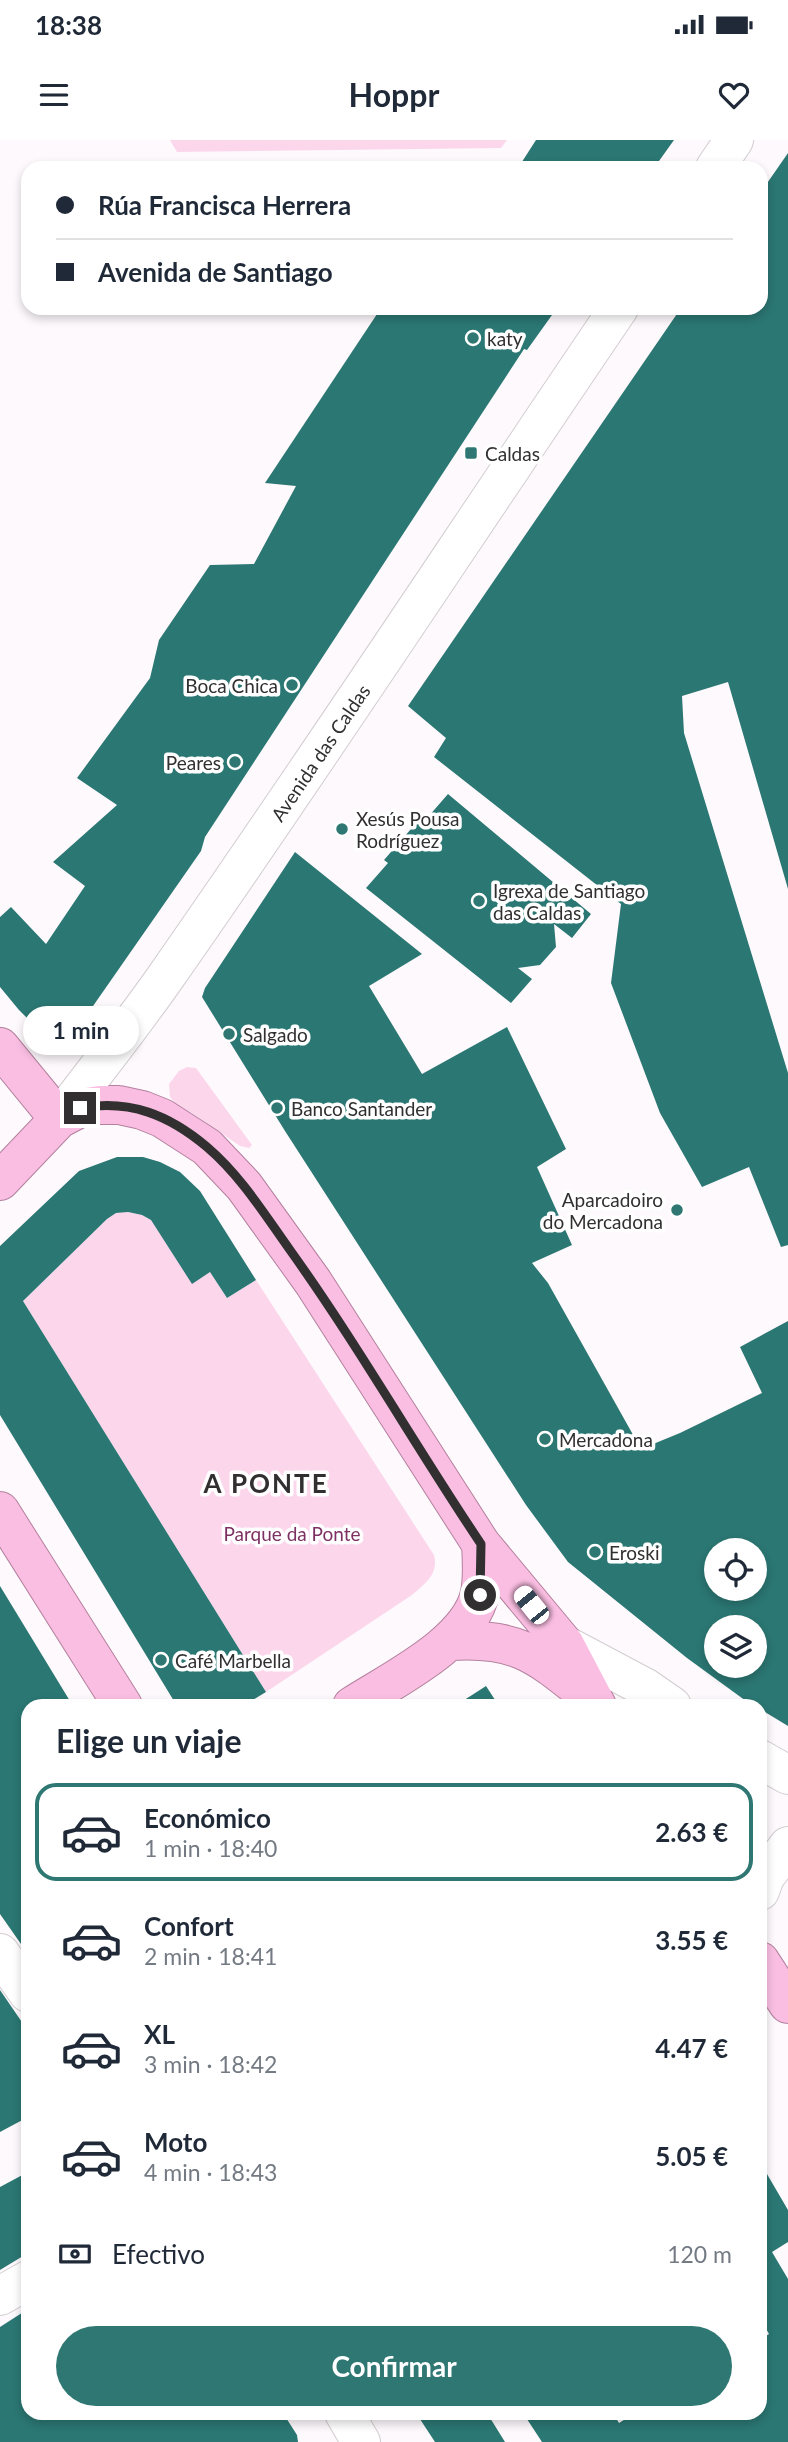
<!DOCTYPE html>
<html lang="es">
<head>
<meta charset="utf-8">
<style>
  :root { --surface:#fff; --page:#f6f6f7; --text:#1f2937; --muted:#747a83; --line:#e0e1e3; --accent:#2e7772 }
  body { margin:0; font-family:Lato,sans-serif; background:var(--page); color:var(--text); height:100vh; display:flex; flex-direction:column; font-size:26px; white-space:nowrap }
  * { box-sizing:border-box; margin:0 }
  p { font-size:23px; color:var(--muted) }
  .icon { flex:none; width:38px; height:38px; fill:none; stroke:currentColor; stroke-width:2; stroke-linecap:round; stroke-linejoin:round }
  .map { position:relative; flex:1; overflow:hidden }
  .drawer { position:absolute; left:21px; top:1559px; width:746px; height:721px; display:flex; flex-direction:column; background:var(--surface); border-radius:21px; box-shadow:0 4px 10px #0003 }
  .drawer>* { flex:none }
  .guide { position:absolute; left:21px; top:21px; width:747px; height:154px; border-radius:21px; box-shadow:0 4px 10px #0003; display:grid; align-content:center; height:154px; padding:0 35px; background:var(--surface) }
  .fabs { position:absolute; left:704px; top:1398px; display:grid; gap:14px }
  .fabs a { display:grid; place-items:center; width:63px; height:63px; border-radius:50%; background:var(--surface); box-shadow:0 4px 10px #0003; font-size:35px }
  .end { position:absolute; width:32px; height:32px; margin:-16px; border:9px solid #312f30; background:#fff; box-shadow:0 0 0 4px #fff }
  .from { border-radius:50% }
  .bubble { position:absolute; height:49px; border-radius:24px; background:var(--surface); box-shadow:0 4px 10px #0003; font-size:23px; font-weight:700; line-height:49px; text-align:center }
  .car { position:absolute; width:21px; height:42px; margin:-21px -10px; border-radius:9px; box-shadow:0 0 5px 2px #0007; background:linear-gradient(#fff 24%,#345 0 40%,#fff 0 76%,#345 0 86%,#fff 0) }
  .guide b { display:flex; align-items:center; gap:24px; height:66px; font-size:26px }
  .guide b+b { border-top:2px solid var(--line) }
  .guide i { width:18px; height:18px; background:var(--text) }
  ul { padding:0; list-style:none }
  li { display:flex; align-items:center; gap:21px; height:98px; margin:0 14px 10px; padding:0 21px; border:4px solid transparent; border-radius:21px }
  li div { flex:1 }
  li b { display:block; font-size:26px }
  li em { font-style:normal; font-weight:700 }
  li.current { border-color:var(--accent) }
  li>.icon { width:63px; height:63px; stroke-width:1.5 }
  h2 { padding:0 35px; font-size:32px; line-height:84px }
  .pay { display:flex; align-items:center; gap:18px; height:77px; padding:0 35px; font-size:26px }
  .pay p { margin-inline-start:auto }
  .button { display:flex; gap:14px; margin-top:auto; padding:14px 35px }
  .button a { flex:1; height:80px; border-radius:42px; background:var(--accent); color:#fff; font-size:28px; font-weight:700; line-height:80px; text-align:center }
  .status { display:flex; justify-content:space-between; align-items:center; height:49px; padding:0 35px; background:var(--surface); direction:ltr }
  .status svg { height:19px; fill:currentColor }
  header { display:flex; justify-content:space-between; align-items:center; height:91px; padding:0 35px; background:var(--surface); font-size:32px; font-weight:700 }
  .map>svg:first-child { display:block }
  .green { fill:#fcd7ec }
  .building { fill:#2b7773; fill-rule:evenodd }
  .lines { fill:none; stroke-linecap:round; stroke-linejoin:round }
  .minor-casing { stroke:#d3cdd0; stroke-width:40 }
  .tertiary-casing { stroke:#d3cdd0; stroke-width:40 }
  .trunk-casing { stroke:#b3819e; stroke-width:40 }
  .minor { stroke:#fff; stroke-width:38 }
  .tertiary { stroke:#fff; stroke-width:38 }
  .trunk { stroke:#fabee2; stroke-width:38 }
  .route { stroke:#312f30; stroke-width:9 }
  .poi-dot { fill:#2e7772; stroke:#fff; stroke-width:2.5 }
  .labels { text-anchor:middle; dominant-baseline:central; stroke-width:7; stroke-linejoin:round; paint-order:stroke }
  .poi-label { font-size:19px; fill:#312f30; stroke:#fff; text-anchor:start }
  .street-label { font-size:19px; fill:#312f30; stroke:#fff }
  .park-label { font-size:19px; fill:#7d3062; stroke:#fff }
  .district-label { font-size:26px; font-weight:bold; letter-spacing:2px; fill:#312f30; stroke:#fff }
</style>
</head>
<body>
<div class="status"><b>18:38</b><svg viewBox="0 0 49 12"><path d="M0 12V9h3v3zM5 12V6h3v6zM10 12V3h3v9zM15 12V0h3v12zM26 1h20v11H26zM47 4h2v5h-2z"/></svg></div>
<header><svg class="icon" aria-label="menu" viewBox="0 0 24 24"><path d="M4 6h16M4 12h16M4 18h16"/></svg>Hoppr<svg class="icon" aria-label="heart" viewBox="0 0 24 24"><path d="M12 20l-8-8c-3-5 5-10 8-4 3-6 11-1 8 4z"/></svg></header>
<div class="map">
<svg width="788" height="2302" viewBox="0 0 788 2302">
  <rect width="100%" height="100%" fill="#fef9fc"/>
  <path class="green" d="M170,0H507L501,8L177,12Z
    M187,927L196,928L252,1005L249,1008L240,1006L190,972L178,967L170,957L169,944L179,931Z
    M128,1072L142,1075L151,1080L193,1142L210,1132L227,1158L256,1140L434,1415C439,1434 425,1444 412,1455L266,1552L23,1161L107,1079L116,1073Z"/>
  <path class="building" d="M536,0H674L654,28H518Z
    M788,13V749L728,542L682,556L684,593L788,933V1105L781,1107L749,1027L702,1047L660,973L611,843L621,764L434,617L446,598L408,566L681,168H761V52Z
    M381,168H557L527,210L524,209L205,697L201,711L61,912L19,870L0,847V777L11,767L46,804L85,746L53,722L117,665L77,638L150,538L159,500L210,425L254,424L296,346L265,343Z
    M448,654L591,774L572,798L554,784L556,807L540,825L518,828L532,839L511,863L366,748L388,723L384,720L424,674L428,677Z
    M295,712L422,814L369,846L422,934L507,887L566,1009L537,1027L572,1105L532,1123L548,1143L641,1309L680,1293L762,1253L740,1207L788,1181V1586L760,1569V1566L746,1561L687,1518L568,1422L526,1365L285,991L202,857L205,848ZM716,1410H754V1449H716ZM716,1488H754V1526H716Z
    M117,1017H143L160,1022L180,1032L200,1051L256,1140L227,1158L210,1132L192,1144L151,1080L142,1075L128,1072L116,1073L107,1079L23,1161L266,1552L243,1566H177L0,1275V1106L79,1031Z
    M0,1446L73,1566H28V1814L0,1774Z
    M486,1546L499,1566H455Z
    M0,1850L28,1891V1977L0,1992Z
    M760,2022L788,2070V2102L772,2112L788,2139V2302H542L523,2273H613L619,2283L635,2273H760V2200L769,2194L760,2178Z
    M28,2032V2113L0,2130V2047Z
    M28,2169V2273H283L297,2295L298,2302H0V2187Z
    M416,2273H487L505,2302H435Z"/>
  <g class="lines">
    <defs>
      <path id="minor" d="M565,1505L646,1548L672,1566
        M760,1619L788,1635
        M760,1751L765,1737L788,1706
        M0,1813L28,1853
        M0,2156L28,2140"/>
      <g id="tertiary">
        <path d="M715,28L734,0"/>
        <path id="s1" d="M59,979C95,931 133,884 167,835C321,615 468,390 619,168"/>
        <path d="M344,2273L361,2302"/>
      </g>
      <path id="trunk" d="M0,907L59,979
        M0,1041L59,979L80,968L100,965H119L142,970L162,978L207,1007L244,1046L313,1142L481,1404L565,1505L597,1566
        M0,1371L123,1566
        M451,1501C514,1497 535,1513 581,1550
        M352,1566C392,1540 470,1503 480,1453C483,1437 482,1420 481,1404
        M760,1821L788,1864"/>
    </defs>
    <use href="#minor" class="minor-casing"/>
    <use href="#tertiary" class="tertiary-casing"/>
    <use href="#trunk" class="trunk-casing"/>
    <use href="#minor" class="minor"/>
    <use href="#tertiary" class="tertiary"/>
    <use href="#trunk" class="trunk"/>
  </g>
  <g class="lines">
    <path class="route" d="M80,968C130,959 169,975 207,1007C241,1036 265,1075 290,1110C358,1205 416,1307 481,1404L480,1455"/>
  </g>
  <g class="poi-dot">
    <circle cx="473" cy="198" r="7"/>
    <rect x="464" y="306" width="14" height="14" rx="3.5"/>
    <circle cx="292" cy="545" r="7"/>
    <circle cx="235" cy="622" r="7"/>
    <circle cx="342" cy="689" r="7"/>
    <circle cx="479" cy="761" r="7"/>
    <circle cx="229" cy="894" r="7"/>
    <circle cx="277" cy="968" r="7"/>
    <circle cx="677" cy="1070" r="7"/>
    <circle cx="545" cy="1299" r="7"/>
    <circle cx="595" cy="1412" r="7"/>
    <circle cx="161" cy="1520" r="7"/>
  </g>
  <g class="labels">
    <g class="poi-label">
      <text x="487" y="198">katy</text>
      <text x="485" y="313">Caldas</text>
      <text x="278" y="545" text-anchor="end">Boca Chica</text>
      <text x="221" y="622" text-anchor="end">Peares</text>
      <text x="356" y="678">Xesús Pousa<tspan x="356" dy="22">Rodríguez</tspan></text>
      <text x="493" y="750">Igrexa de Santiago<tspan x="493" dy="22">das Caldas</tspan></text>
      <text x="243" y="894">Salgado</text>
      <text x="291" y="968">Banco Santander</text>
      <text x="663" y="1059" text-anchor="end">Aparcadoiro<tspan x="663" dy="22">do Mercadona</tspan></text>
      <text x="559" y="1299">Mercadona</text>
      <text x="609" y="1412">Eroski</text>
      <text x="175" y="1520">Café Marbella</text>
    </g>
    <g class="street-label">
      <text stroke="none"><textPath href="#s1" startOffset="450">Avenida das Caldas</textPath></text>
    </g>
    <g class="park-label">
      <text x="292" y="1393">Parque da Ponte</text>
    </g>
    <g class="district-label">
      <text x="266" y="1343">A PONTE</text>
    </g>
  </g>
</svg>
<div class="fabs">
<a><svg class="icon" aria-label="locate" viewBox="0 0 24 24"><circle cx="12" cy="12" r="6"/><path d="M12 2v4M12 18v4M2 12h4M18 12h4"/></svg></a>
<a><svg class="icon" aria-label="layers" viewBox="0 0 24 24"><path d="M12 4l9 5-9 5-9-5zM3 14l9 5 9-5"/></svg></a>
</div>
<i class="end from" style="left:480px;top:1455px"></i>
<i class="end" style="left:80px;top:968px"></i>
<div class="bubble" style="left:23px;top:866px;width:116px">1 min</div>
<i class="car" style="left:531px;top:1465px;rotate:321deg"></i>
<div class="guide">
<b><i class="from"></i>Rúa Francisca Herrera</b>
<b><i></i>Avenida de Santiago</b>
</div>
<section class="drawer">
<h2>Elige un viaje</h2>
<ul>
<li class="current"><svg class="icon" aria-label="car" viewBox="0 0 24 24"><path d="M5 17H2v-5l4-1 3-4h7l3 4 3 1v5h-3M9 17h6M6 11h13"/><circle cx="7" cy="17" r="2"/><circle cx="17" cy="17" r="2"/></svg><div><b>Económico</b><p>1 min · 18:40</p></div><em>2.63 €</em></li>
<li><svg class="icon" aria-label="car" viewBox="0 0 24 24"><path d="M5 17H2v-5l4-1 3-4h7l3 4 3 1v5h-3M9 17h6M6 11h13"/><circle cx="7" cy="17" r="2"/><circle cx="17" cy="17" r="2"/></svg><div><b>Confort</b><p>2 min · 18:41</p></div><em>3.55 €</em></li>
<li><svg class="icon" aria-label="car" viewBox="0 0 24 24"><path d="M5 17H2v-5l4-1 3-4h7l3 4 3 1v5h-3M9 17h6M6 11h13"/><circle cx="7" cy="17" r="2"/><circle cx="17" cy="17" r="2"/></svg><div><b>XL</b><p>3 min · 18:42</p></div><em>4.47 €</em></li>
<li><svg class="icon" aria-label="car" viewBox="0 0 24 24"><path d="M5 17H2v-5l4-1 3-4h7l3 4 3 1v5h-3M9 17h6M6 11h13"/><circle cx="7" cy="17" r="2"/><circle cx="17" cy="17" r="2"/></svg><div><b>Moto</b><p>4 min · 18:43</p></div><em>5.05 €</em></li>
</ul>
<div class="pay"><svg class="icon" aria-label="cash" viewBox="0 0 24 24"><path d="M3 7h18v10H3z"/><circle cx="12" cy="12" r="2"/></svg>Efectivo<p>120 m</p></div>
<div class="button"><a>Confirmar</a></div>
</section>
</div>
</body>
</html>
